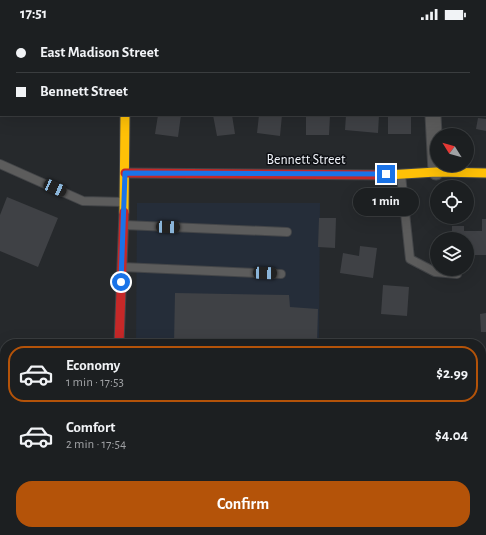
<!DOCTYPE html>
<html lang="en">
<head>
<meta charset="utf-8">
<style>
  :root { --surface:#1c1f21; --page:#292c2e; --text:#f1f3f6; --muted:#a0a2a5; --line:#3a3d3f; --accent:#b45309 }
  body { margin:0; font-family:"Alegreya Sans",sans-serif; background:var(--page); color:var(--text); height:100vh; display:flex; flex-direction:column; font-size:15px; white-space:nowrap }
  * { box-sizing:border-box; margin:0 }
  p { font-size:13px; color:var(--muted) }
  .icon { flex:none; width:22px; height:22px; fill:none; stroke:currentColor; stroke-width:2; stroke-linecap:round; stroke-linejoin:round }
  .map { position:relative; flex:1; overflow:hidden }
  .details { position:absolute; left:0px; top:311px; width:486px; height:196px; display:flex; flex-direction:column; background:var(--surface); border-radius:16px 16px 0 0; box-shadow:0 4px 16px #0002,0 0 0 1px var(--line) }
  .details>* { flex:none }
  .top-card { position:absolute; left:0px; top:0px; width:486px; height:88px; box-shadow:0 4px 16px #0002,0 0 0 1px var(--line); display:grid; align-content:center; height:88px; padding:0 16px; background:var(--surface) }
  .needle { width:26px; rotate:307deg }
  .fabs { position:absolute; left:430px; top:100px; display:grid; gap:8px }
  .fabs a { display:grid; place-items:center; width:44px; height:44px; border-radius:50%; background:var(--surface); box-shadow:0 4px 16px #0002,0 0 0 1px var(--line); font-size:20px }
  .end { position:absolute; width:18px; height:18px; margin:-9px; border:5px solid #1a73e8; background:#fff; box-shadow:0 0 0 2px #fff }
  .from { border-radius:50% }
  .bubble { position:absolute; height:28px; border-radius:14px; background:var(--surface); box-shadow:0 4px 16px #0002,0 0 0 1px var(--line); font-size:13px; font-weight:700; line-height:28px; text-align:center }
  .car { position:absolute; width:12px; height:24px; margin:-12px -6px; border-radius:5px; box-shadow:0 0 3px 1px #0007; background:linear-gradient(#222 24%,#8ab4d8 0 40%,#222 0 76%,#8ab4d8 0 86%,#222 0) }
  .top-card b { display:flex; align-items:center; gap:14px; height:38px; font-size:15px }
  .top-card b+b { border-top:1px solid var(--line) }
  .top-card i { width:10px; height:10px; background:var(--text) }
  ul { padding:7px 0 0; list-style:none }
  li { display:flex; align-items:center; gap:12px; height:56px; margin:0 8px 6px; padding:0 8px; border:2px solid transparent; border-radius:16px }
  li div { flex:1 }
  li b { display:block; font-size:15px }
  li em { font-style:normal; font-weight:700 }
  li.on { border-color:var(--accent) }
  li>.icon { width:36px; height:36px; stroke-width:1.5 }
  .action { display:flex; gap:8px; margin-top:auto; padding:8px 16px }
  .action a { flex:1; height:46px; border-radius:16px; background:var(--accent); color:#fff; font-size:16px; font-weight:700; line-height:46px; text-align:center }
  .status { display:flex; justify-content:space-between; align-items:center; height:28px; padding:0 20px; background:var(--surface); direction:ltr }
  .status svg { height:11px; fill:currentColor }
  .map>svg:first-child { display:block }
  .built { fill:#252d39 }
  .building { fill:#3f4145 }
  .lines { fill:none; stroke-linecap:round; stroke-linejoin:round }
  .lane-casing { stroke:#434548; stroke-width:10 }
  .street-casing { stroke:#434548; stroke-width:17 }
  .slow-casing { stroke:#434548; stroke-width:11 }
  .jam-casing { stroke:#434548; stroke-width:11 }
  .lane { stroke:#5c5c5c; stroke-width:8 }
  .street { stroke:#5c5c5c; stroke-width:15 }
  .slow { stroke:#ffc107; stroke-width:9 }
  .jam { stroke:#c62828; stroke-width:9 }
  .route { stroke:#1a73e8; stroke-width:5 }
  .labels { text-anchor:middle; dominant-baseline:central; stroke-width:3; stroke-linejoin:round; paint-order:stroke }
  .street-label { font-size:14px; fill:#f1f4fa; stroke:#0e1014 }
</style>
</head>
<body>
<div class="status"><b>17:51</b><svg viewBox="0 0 49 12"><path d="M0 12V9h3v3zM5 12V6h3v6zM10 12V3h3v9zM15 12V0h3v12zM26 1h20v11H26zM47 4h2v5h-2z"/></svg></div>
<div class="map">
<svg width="486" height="507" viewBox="0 0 486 507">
  <rect width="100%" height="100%" fill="#26292c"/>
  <path class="built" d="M137,175H320L319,316H136Z
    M0,381L5,384V502H85V507H0Z"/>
  <path class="building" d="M158,87H181L178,109L155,106Z
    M213,87H232L235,106L217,108Z
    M259,87H282L280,108L257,105Z
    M306,87H330L329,107H306Z
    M346,87H379L378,105L345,102Z
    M388,87H411V106H388Z
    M478,90L486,91V103L476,101Z
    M7,169L58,190L38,239L0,223V187Z
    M319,190H336L335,220L318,219Z
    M482,191H486V227H472V217H467V211H452V198H464V203H482Z
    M360,218L377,220L373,250L340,245L343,225L359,228Z
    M383,257L409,259L407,288L381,286Z
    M175,265L289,267L290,279L318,281L317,316H174Z
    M486,285V304H481L480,286Z
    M481,361L486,362V383L481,382Z
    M0,471L5,473V502H56L54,507H0Z
    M205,502H401L411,505V507H219Z"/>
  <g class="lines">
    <defs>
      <path id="lane" d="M0,136L83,173L124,174
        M401,147L410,231L435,244L457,246
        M124,197L287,204
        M122,239L281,246
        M0,409L5,411"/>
      <path id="street" d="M124,0V1
        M434,1V0
        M433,87L436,144
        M187,502L198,507
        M113,507V502"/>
      <path id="slow" d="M387,147L436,144L486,145
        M124,184L125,87"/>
      <path id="jam" d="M125,145L387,147
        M119,316L124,184"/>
    </defs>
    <use href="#lane" class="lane-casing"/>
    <use href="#street" class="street-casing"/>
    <use href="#slow" class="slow-casing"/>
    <use href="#jam" class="jam-casing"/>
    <use href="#lane" class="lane"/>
    <use href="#street" class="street"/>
    <use href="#slow" class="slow"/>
    <use href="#jam" class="jam"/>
  </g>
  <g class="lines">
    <path class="route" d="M121,254L125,145L386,146"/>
  </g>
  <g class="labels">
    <g class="street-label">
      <text x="306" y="132">Bennett Street</text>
    </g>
  </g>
</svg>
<div class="fabs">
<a><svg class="needle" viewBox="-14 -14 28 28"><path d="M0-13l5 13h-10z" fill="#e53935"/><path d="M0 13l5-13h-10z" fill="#a0a2a5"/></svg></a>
<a><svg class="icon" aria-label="locate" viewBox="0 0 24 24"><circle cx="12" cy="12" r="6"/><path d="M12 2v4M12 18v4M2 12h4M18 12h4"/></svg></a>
<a><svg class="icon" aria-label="layers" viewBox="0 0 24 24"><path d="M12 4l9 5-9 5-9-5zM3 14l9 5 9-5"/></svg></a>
</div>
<i class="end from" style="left:121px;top:254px"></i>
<i class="end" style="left:386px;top:146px"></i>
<div class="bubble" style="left:353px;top:160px;width:66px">1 min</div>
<i class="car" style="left:55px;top:160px;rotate:114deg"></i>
<i class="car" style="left:168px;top:199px;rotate:92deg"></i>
<i class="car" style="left:265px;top:245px;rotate:92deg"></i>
<div class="top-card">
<b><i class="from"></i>East Madison Street</b>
<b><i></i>Bennett Street</b>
</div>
<section class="details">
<ul>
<li class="on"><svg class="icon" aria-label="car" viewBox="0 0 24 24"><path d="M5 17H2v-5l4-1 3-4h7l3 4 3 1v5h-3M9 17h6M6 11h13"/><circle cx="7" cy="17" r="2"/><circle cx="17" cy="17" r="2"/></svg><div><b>Economy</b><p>1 min · 17:53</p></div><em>$2.99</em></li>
<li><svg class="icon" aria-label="car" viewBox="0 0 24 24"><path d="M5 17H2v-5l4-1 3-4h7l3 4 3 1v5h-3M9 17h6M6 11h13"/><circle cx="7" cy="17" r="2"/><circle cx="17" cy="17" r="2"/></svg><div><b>Comfort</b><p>2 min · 17:54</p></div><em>$4.04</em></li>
</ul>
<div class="action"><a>Confirm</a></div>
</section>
</div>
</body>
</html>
